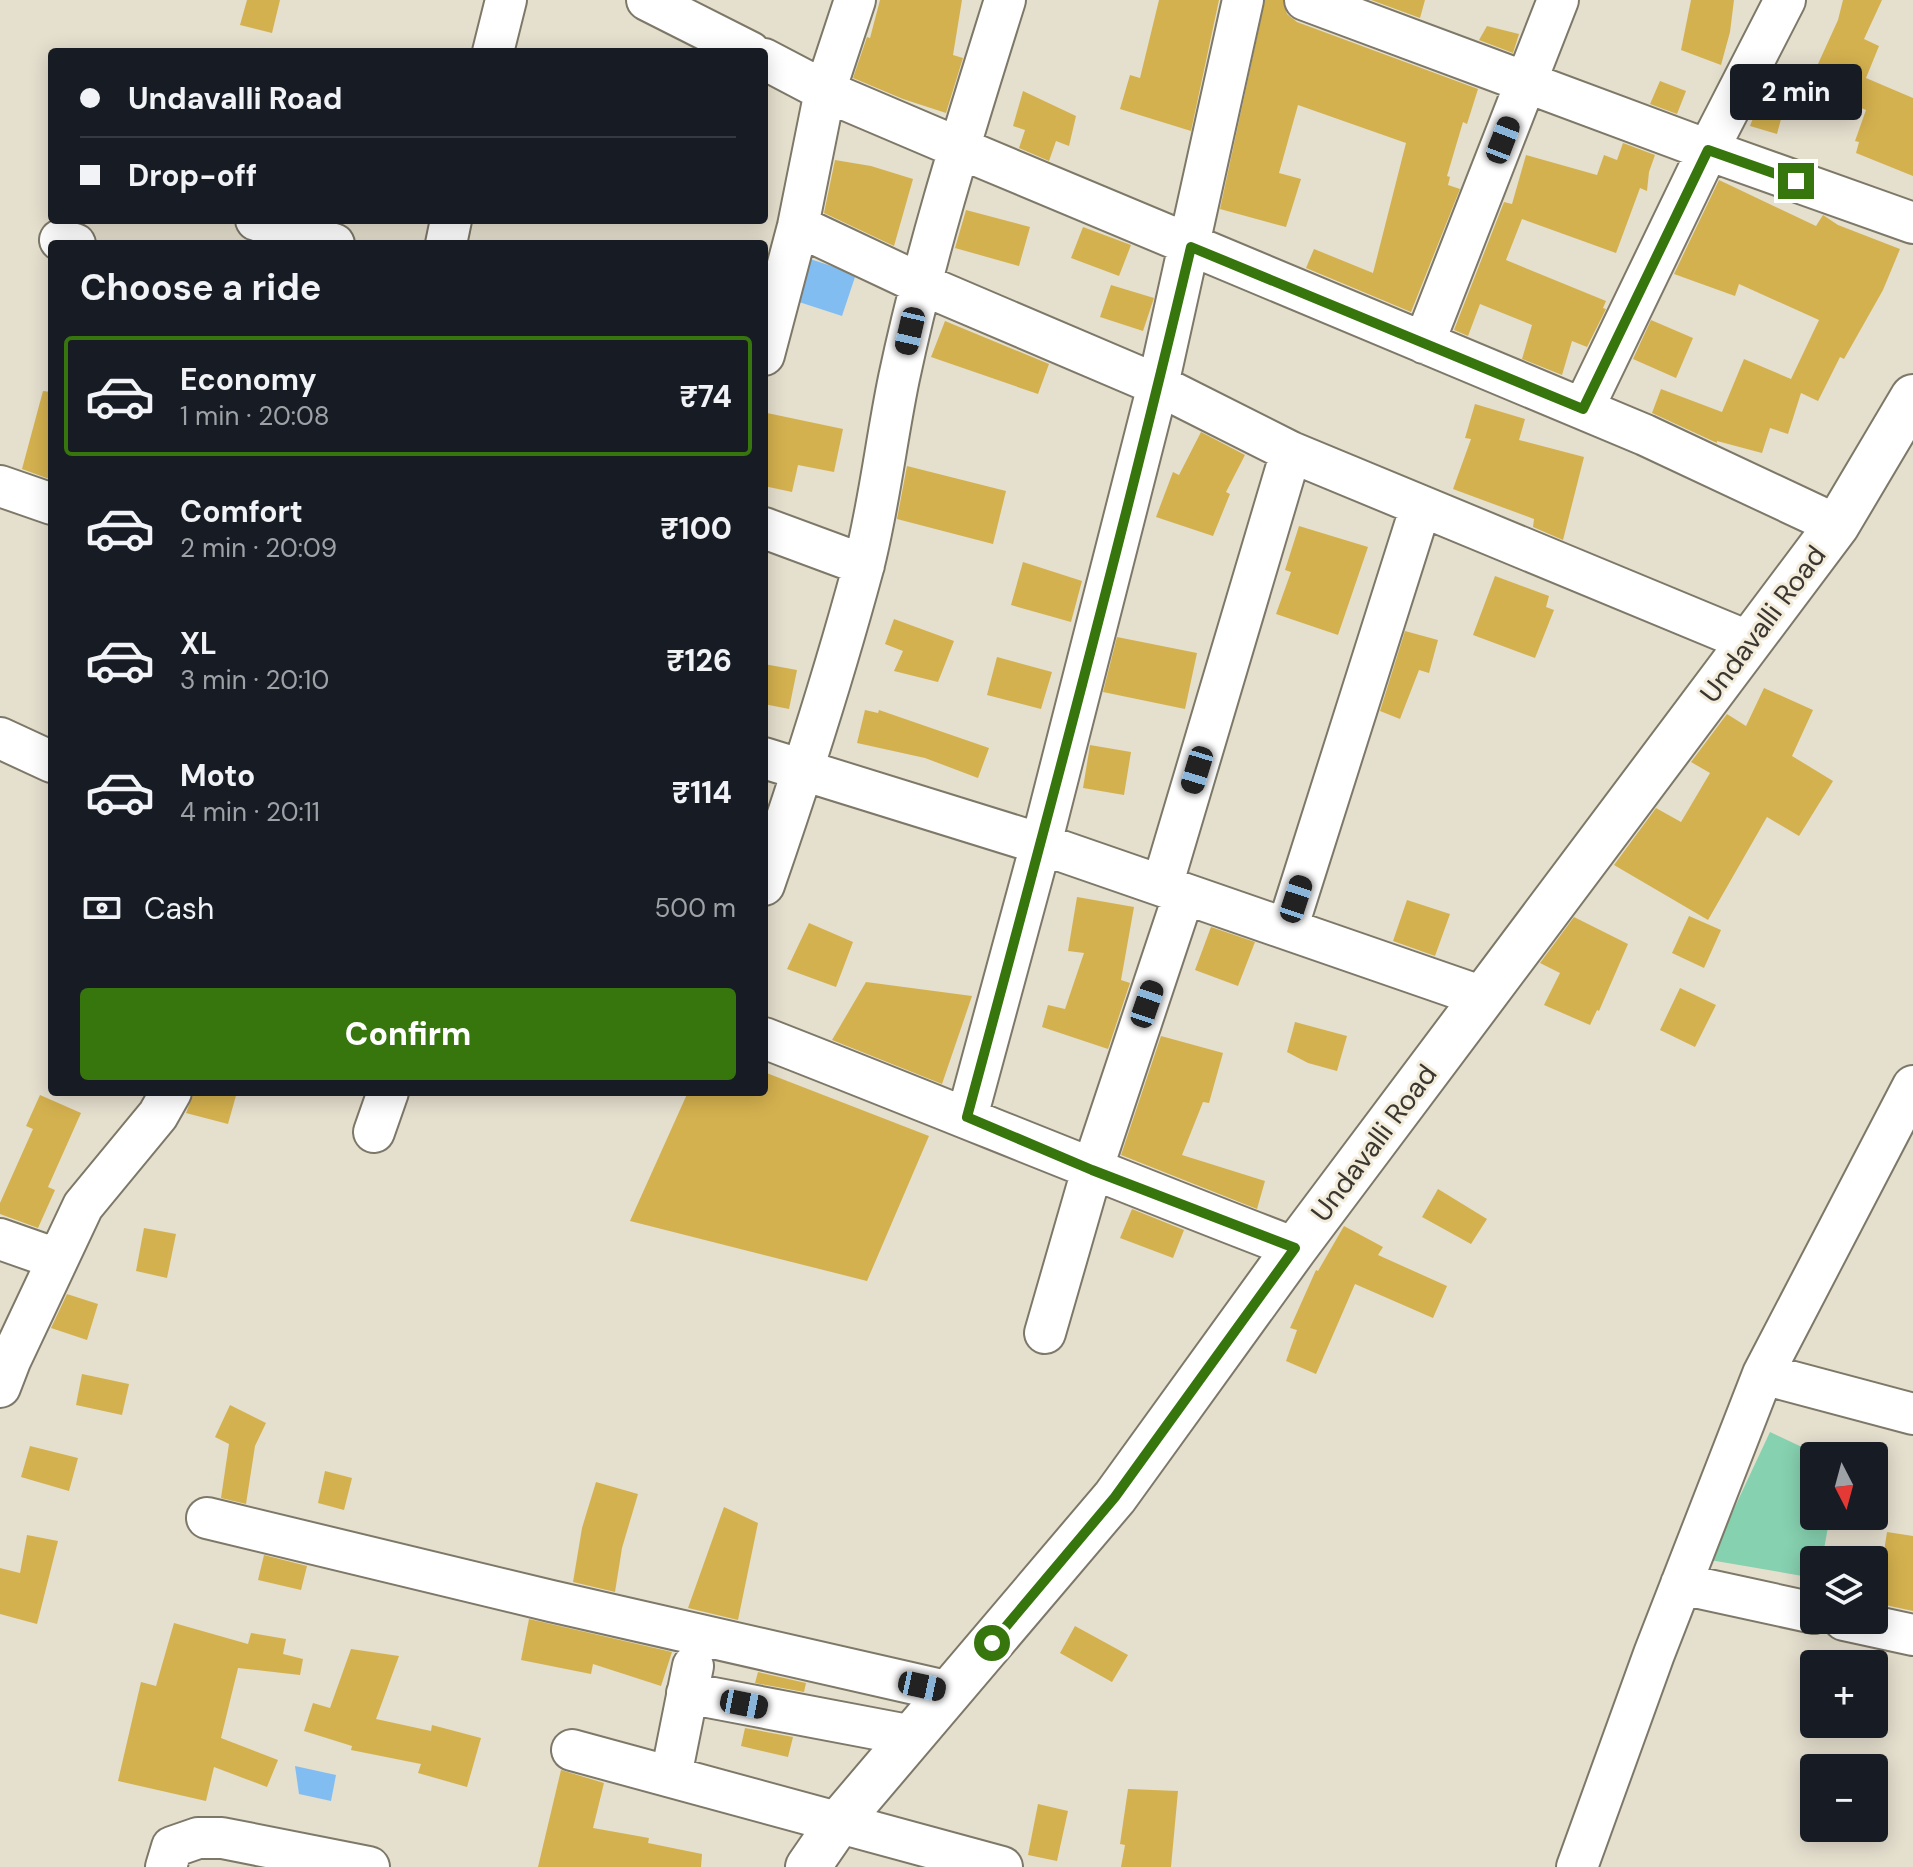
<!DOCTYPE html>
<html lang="en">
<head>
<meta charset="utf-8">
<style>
  :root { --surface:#171b24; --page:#242831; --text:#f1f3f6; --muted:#9ea1a6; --line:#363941; --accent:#37750d }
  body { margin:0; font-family:"DM Sans",sans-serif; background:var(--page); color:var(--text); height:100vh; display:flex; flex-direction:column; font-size:30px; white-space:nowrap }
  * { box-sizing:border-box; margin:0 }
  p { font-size:26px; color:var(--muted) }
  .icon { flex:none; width:44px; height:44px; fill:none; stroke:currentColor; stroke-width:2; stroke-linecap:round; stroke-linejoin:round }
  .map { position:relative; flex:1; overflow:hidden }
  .sheet { position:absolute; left:48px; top:240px; width:720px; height:856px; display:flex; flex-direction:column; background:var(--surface); border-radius:8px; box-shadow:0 4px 20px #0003 }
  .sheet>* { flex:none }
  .banner { position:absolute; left:48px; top:48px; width:720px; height:176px; border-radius:8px; box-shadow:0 4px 20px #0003; display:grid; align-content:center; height:176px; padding:0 32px; background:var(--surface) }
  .needle { width:52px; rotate:174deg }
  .tools { position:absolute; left:1800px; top:1442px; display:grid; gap:16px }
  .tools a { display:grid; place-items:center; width:88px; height:88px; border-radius:8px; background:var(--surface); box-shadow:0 4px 20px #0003; font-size:40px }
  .end { position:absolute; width:36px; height:36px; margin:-18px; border:10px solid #37750d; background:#fff; box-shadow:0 0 0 4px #fff }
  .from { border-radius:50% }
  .bubble { position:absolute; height:56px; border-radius:8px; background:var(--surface); box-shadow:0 4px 20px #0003; font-size:26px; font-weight:800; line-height:56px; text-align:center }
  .car { position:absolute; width:24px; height:48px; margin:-24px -12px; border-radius:10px; box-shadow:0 0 6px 2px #0007; background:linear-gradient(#222 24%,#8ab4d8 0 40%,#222 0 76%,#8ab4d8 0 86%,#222 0) }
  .banner b { display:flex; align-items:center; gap:28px; height:76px; font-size:30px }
  .banner b+b { border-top:2px solid var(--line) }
  .banner i { width:20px; height:20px; background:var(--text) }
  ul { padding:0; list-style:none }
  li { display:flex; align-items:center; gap:24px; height:120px; margin:0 16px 12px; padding:0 16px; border:4px solid transparent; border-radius:8px }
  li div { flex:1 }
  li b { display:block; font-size:30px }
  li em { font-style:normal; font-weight:800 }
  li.active { border-color:var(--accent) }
  li>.icon { width:72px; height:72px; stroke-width:1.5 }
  h2 { padding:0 32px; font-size:36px; line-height:96px }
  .pay { display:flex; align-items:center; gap:20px; height:88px; padding:0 32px; font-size:30px }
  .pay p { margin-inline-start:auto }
  .button { display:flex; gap:16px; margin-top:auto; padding:16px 32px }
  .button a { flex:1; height:92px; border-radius:8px; background:var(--accent); color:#fff; font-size:32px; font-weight:800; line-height:92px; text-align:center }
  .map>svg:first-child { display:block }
  .green { fill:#86d1b0 }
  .water { fill:#82bdf2 }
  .building { fill:#d4b14f }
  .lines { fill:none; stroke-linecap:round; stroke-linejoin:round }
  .street-casing { stroke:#7d7868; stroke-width:44 }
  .secondary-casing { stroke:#7d7868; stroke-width:48 }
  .street { stroke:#fff; stroke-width:40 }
  .secondary { stroke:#fff; stroke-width:44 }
  .route { stroke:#37750d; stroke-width:10 }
  .labels { text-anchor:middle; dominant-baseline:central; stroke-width:6; stroke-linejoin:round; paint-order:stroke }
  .street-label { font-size:28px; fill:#393730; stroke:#f3ecdb }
</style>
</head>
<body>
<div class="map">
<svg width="1913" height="1867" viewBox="0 0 1913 1867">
  <rect width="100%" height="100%" fill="#e5dfce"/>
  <path class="green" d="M1770,1432L1821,1456H1814V1516H1830L1822,1560H1814V1578L1710,1560Z"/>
  <path class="water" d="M810,259L856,274L842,316L796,301Z
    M295,1766L336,1775L331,1801L299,1794Z"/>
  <path class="building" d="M247,0H280L272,33L240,25Z
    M880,0H962L953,55L963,58L946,113L903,99L853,78L867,37L870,38Z
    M1159,0H1219L1191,131L1120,109L1130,75L1140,78Z
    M1265,0H1283L1287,14L1297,22L1478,89L1467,124L1463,122L1447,176L1450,177L1448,185L1460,189L1411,312L1306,268L1314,249L1373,273L1406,143L1298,105L1279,173L1301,179L1286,227L1220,209Z
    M1371,0H1425L1420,18Z
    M1691,0H1734L1730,32L1721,65L1681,50Z
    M1843,0H1882L1864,39L1879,46L1866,78L1913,98V176L1856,153L1859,142L1855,141L1866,110L1808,86L1838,20Z
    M1487,26L1519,34L1513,53L1479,40Z
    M1660,81L1686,91L1677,114L1650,104Z
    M1023,91L1076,116L1069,146L1056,141L1049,161L1019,148L1025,130L1013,126Z
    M1760,100L1784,108L1777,134L1750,126Z
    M1623,143L1655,155L1649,172L1647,191L1640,188L1616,253L1522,219L1506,260L1606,301L1603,308L1606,309L1587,347L1572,341L1562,375L1522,359L1532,325L1480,304L1468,336L1454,330L1504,202L1512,204L1526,155L1597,175L1604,155L1617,160Z
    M835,160L871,166L913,179L894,246L824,213Z
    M1719,180L1816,226L1823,215L1838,225L1900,249L1883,290L1844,359L1840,357L1818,401L1801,393L1788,434L1770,428L1762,453L1717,441V443L1652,413L1661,389L1722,412L1744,359L1791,379L1819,320L1739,284L1735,296L1674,274Z
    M966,210L1030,227L1019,266L955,248Z
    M1083,227L1131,245L1119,276L1071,258Z
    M1111,285L1154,298L1143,331L1100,317Z
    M1651,320L1693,338L1676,378L1633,359Z
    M945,321L1049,364L1038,394L931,357Z
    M43,391L52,392V480L22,469Z
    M1475,404L1525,419L1519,440L1584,457L1563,540L1533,527L1534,519L1453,489L1471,439L1465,438Z
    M767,413L843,429L834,472L798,465L792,492L764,486V429Z
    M1201,432L1245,455L1226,492L1230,494L1213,536L1156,517L1173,472L1179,475Z
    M907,466L1006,491L993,544L897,519Z
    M1299,526L1368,547L1338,635L1276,614L1291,572L1285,570Z
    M1023,562L1082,581L1071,622L1011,605Z
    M1495,576L1549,596L1546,607L1554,610L1535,658L1473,635Z
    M894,619L954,641L938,682L894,671L903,651L885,644Z
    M1405,631L1438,640L1429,673L1419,670L1400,719L1380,711Z
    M1117,637L1197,653L1185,709L1103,692Z
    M997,657L1052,672L1041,709L987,695Z
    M764,664L797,670L789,709L764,704Z
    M1764,688L1813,710L1792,756L1833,781L1799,836L1767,817L1708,920L1614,865L1656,808L1681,822L1710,773L1691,762L1727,714L1746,726Z
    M865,710L878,713L879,710L989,748L978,778L925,758L857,743Z
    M1090,745L1131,752L1124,795L1083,788Z
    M1077,897L1134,907L1121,980L1130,983L1108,1049L1042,1027L1048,1005L1065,1009L1084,953L1068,951Z
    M1407,900L1450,914L1435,956L1393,941Z
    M1689,916L1721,930L1704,968L1672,953Z
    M1574,917L1628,944L1599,1011L1597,1010L1590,1025L1544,1005L1560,973L1540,963Z
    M809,923L853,942L836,987L787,969Z
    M1211,927L1255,942L1238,986L1195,970Z
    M866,982L972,996L942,1084L832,1040Z
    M1680,988L1716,1005L1695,1047L1660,1030Z
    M1295,1022L1347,1036L1337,1071L1308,1063L1287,1052Z
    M1161,1036L1223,1053L1209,1103L1203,1102L1182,1155L1265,1181L1257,1209L1121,1155Z
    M764,1072L929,1136L867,1281L630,1221L688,1092H764Z
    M194,1092H237L228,1124L186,1113Z
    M40,1095L81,1113L48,1187L55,1190L38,1228L0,1214V1203L33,1129L26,1126Z
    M1438,1189L1487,1219L1471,1244L1422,1217Z
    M1132,1209L1184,1230L1173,1258L1120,1238Z
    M1344,1226L1383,1247L1378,1255L1447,1286L1433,1318L1355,1284L1316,1374L1286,1361L1297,1330L1290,1328L1316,1270L1318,1271Z
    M144,1228L176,1234L167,1278L136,1271Z
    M67,1294L98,1304L87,1340L51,1328Z
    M82,1374L129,1384L122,1415L76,1405Z
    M230,1405L266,1423L255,1446L246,1504L221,1498L229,1444L215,1437Z
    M30,1446L78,1458L69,1491L21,1477Z
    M325,1471L352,1478L344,1510L318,1503Z
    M596,1482L638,1494L622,1548L615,1592L573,1582L582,1528Z
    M724,1507L758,1523L738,1620L688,1608Z
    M1887,1532L1913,1536V1611L1876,1603Z
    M27,1535L58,1541L37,1624L0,1614V1568L20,1573Z
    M264,1555L307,1566L301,1590L258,1580Z
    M529,1619L672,1652L661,1686L593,1664L591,1674L521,1660Z
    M174,1623L248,1644L251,1633L286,1639L283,1654L303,1659L300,1675L238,1668L221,1738L278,1760L267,1787L214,1767L206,1801L118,1781L141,1682L156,1686Z
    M1075,1626L1128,1655L1112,1682L1060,1653Z
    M351,1649L399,1656L376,1719L431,1731L432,1725L481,1738L467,1787L418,1773L421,1764L351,1750L352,1746L304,1731L313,1703L330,1708Z
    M758,1672L806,1683L804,1692L755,1683Z
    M745,1728L793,1737L788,1757L741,1746Z
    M561,1770L604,1783L593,1828L649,1838L648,1843L702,1854L701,1867H538Z
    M1128,1789L1178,1791L1171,1867H1121L1125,1845L1120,1844Z
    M1038,1804L1068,1811L1057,1861L1028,1855Z"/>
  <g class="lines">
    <defs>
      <path id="street" d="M647,0L750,52
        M1305,0L1708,150L1913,223
        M493,52L506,0
        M764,59L825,91L959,148L1645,435L1837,525
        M256,220L334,244
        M798,226L921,284L1158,385L1291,452L1750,642
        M60,240L75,244
        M446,244L451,220
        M1424,343L1558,0
        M764,355L798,226L825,91L855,0
        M1583,409L1708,150L1785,0
        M0,486L52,504
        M764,528L864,565
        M0,738L52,762
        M764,758L1041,844L1483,997
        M764,885C800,781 834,675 863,568C879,506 886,441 899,378C926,250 966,125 1005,0
        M1162,886L1291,452
        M1287,929L1421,506
        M764,1038C941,1107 1117,1180 1295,1248
        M967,1117L1041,844L1158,385L1243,0
        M374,1132L388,1092
        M0,1239L57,1259
        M1045,1333L1092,1170L1184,894
        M1763,1374L1913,1414
        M0,1387L10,1361L83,1206L158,1115L171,1092
        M207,1518L551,1601L950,1692
        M1681,1584L1814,1613
        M1844,1620L1913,1635
        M687,1693L913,1736
        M572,1750L1002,1867
        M671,1776L693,1666
        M166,1867L172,1847L198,1838H222L369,1867
        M1577,1867L1654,1654L1763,1374L1913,1086"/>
      <path id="secondary" d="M808,1867L839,1822L1115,1497L1295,1248L1837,525L1913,397"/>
    </defs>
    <use href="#street" class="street-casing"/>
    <use href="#secondary" class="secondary-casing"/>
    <use href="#street" class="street"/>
    <use href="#secondary" class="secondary"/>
  </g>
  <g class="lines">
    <path class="route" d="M992,1643L1115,1497L1295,1248L1092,1170L967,1117C1045,828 1122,539 1191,247L1583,409L1708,150L1796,181"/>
  </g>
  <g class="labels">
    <g class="street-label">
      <text transform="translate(1763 624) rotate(-53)">Undavalli Road</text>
      <text transform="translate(1374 1143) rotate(-53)">Undavalli Road</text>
    </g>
  </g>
</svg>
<div class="tools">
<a><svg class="needle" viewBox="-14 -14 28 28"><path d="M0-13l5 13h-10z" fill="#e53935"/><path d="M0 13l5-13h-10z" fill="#9ea1a6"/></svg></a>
<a><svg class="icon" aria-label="layers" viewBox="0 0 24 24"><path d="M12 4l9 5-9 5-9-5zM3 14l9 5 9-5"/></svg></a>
<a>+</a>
<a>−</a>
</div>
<i class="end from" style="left:992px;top:1643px"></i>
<i class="end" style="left:1796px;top:181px"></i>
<div class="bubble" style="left:1730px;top:64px;width:132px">2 min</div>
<i class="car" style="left:1503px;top:140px;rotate:21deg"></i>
<i class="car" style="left:910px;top:331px;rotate:193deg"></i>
<i class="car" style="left:1197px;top:770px;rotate:197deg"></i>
<i class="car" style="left:1296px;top:899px;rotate:18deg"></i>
<i class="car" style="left:1147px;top:1004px;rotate:19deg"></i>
<i class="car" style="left:922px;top:1686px;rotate:102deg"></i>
<i class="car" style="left:744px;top:1704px;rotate:101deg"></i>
<div class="banner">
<b><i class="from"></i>Undavalli Road</b>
<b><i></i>Drop-off</b>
</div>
<section class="sheet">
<h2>Choose a ride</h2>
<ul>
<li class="active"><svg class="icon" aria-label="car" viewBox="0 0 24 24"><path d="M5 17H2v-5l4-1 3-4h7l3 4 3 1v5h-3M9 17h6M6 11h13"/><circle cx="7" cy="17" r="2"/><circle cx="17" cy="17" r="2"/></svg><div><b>Economy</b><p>1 min · 20:08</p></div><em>₹74</em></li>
<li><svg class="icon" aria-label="car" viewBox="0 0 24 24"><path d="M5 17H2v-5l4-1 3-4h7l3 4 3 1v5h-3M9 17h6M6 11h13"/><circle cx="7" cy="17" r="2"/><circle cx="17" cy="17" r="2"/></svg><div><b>Comfort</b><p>2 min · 20:09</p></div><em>₹100</em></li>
<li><svg class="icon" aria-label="car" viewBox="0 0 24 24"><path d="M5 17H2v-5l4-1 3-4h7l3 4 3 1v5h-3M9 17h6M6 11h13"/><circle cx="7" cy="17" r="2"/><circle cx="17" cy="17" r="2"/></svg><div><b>XL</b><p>3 min · 20:10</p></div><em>₹126</em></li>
<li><svg class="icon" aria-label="car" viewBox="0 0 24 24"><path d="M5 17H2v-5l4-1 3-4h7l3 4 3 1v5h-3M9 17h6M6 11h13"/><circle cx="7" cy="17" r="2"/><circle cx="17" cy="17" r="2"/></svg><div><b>Moto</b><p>4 min · 20:11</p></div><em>₹114</em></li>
</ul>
<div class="pay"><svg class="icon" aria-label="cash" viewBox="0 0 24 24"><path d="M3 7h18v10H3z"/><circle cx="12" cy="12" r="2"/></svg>Cash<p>500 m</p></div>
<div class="button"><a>Confirm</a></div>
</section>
</div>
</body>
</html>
